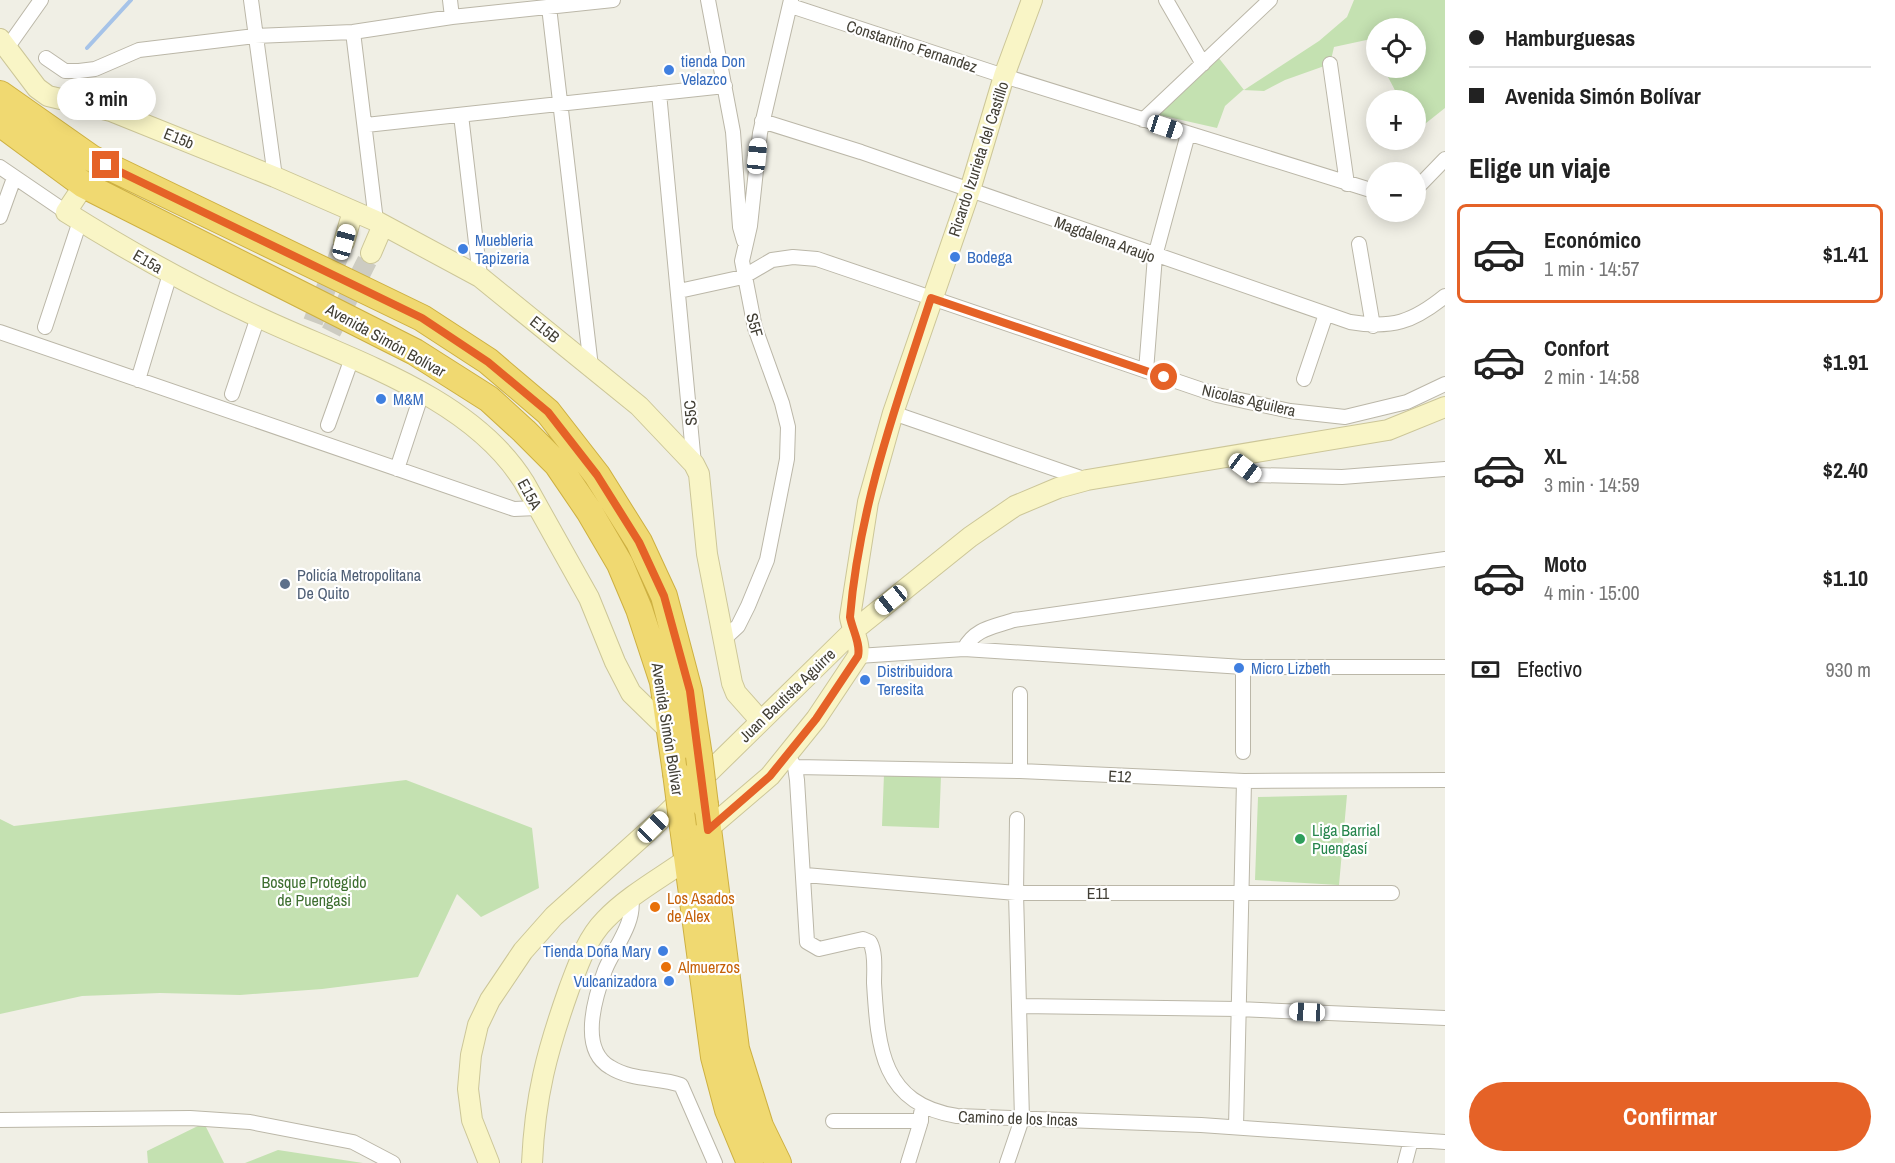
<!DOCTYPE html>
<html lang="es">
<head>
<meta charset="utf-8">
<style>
  :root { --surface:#fff; --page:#f6f6f6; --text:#222; --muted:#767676; --line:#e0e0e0; --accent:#e56227 }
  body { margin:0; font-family:"Archivo Narrow",sans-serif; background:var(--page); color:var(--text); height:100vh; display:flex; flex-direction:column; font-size:22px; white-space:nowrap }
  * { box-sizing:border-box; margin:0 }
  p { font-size:20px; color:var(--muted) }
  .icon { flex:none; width:33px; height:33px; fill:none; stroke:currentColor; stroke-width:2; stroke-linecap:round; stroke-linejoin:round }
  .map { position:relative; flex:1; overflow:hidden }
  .drawer { display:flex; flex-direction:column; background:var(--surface); width:450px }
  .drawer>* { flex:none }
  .hud { display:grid; align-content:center; height:132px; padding:0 24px; background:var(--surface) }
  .buttons { position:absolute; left:1366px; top:18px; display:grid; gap:12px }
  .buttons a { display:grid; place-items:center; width:60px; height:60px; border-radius:50%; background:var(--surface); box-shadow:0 3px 15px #0003; font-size:30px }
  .end { position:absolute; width:27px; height:27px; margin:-14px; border:8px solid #e56227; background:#fff; box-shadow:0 0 0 3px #fff }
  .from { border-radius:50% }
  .bubble { position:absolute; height:42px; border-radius:21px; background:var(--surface); box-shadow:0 3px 15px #0003; font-size:20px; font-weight:700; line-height:42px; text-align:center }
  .car { position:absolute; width:18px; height:36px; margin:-18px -9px; border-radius:8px; box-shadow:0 0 4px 2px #0007; background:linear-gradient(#fff 24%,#345 0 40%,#fff 0 76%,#345 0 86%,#fff 0) }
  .hud b { display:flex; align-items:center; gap:21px; height:57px; font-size:22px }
  .hud b+b { border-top:2px solid var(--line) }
  .hud i { width:15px; height:15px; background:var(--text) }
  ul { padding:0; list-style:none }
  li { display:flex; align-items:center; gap:18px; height:99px; margin:0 12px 9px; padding:0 12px; border:3px solid transparent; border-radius:9px }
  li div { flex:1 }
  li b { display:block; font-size:22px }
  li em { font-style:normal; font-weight:700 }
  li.current { border-color:var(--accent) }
  li>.icon { width:54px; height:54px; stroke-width:1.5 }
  h2 { padding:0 24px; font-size:27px; line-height:72px }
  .pay { display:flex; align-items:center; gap:15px; height:66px; padding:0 24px; font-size:22px }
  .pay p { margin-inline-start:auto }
  .button { display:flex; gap:12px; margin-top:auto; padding:12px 24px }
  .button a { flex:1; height:69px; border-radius:36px; background:var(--accent); color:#fff; font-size:24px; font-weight:700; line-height:69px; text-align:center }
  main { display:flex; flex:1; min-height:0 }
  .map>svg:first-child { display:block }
  .green { fill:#c4e1b1 }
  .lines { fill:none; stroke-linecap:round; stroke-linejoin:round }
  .stream { stroke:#a6c3e8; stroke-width:4 }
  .secondary-tunnel { stroke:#cdccc2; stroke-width:20; stroke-dasharray:20 10; stroke-linecap:butt }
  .street-casing { stroke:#bbb7a8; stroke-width:16 }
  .secondary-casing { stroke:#ccc698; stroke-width:22 }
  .highway-casing { stroke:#cdb042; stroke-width:28 }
  .street { stroke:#fff; stroke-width:14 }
  .secondary { stroke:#f9f5c6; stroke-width:20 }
  .highway { stroke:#f0d971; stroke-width:26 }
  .highway-bridge-casing { stroke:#cdb042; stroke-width:28; stroke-linecap:butt }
  .highway-bridge { stroke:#f0d971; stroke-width:26 }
  .route { stroke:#e56227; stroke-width:8 }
  .shop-dot { fill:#3f7fe0; stroke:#fff; stroke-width:2 }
  .service-dot { fill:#5c6f8a; stroke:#fff; stroke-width:2 }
  .leisure-dot { fill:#2e9e5b; stroke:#fff; stroke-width:2 }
  .food-dot { fill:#e8710a; stroke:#fff; stroke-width:2 }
  .labels { text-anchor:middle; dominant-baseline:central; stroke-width:4.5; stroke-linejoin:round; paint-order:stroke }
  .street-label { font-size:16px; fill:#423f35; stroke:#fff }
  .shop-label { font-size:16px; fill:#366cbe; stroke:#fff; text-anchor:start }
  .service-label { font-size:16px; fill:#4e5e75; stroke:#fff; text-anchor:start }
  .leisure-label { font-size:16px; fill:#27864d; stroke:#fff; text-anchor:start }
  .park-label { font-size:16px; fill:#3d6e2f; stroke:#fff }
  .food-label { font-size:16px; fill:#c56008; stroke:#fff; text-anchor:start }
</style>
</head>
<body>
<main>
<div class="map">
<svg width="1445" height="1163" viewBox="0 0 1445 1163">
  <rect width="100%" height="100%" fill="#f0efe5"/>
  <path class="green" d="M1354,0H1445V108L1416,131V100H1400L1387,75L1398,68H1416V28H1377V35L1371,39L1334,47L1330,64L1285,80L1264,91L1243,90L1225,106L1217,128L1155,114L1218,57L1244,90L1319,41L1347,17Z
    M884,774L941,776L939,828L882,826Z
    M406,780L532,828L539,888L481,917L457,894L418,977L322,989L240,995L160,993L82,996L0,1014V819L14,826Z
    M1347,795L1339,885L1255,880L1258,797Z
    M204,1123L224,1163H148L147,1151Z
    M278,1150L363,1163H245Z"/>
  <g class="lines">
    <path class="stream" d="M87,48L131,0"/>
    <path class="secondary-tunnel" d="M313,322L344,242
      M331,332L371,253"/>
    <defs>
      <path id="street" d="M251,0L275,177
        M450,0L452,17
        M708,0L733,132L740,227L744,241
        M1166,0L1203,64
        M791,6L1004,76L1377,192
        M549,7L591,367
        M353,32L376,221
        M7,48L41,0
        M46,58L65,71H79L95,69L139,50L255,36L353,32L452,17L613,0
        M1330,64L1347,184
        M659,93L694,464
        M461,115L480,277
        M1143,120L1270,0
        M762,121L861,152L1350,322C1392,329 1413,322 1445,296
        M366,125L725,86
        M0,167L66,212
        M1416,189L1445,159
        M0,217L14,178
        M1359,244L1373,326
        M679,291L743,277L772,260L793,257L817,259L1217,395L1290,411L1345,417L1407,402L1445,384
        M45,327L80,221
        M0,332L514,509L537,508
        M1146,371L1155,256L1188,134
        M1304,379L1326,314
        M138,380L170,274
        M232,394L258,317
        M893,413L1087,480
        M328,425L352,358
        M1242,454L1245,468L1255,475L1342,477L1445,469
        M397,469L422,393
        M725,638L738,626L748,606L767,560L787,459L788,427L782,403L755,328L742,261L750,226L760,133L791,0
        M964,649C975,628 994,627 1014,620L1445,559
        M858,656L964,649L1243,667H1445
        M1243,667V752
        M1020,694V771
        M787,755L795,767L797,780L807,942L819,949L863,939L870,942C876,953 874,970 874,983C878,1047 881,1104 957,1116L1201,1125L1445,1142
        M795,767L1020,771L1244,781L1445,780
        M805,875L1016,893H1392
        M631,898C636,922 614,948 605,970C595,997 579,1049 610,1067C632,1081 658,1077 681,1085L715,1163
        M1020,1006L1238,1009L1445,1018
        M0,1120L190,1118L250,1122L353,1142L393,1163
        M833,1121H921
        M1236,1127L1244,781
        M908,1163L921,1121V1113
        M1007,1163L1022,1119L1016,893L1017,819
        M1405,1163L1411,1140"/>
      <path id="secondary" d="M0,39L37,88L48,96L111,111L275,177L376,221L480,277L639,406L694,464L699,474L707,554L732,683L736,693L760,720
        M84,185L66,212C128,251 191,286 258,317C347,359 470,395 524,482L589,598L615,662L631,693L671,732
        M344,242L353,211
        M371,253L383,225
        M708,829L770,776L816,719L858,656C861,643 852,630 850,617L868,502L893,413L970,190L1004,76L1032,0
        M489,1163L472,1120L468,1089L471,1055L478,1025L490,1000L523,951L554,916L653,827L853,631L970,537L1015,506L1058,488L1087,480L1388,430L1445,407
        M532,1163C535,1096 547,1051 569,989C578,965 587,938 605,920C628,896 659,879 686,860"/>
      <path id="highway" d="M0,94L91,158L422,318L488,361L548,412L597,475L639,542L664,596L689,691L699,756
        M0,123L84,185L415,352L489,399L524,431L557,464L589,511L620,564L639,609L663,682L676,773
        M705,805L736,1049L760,1126L778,1163
        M683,827L714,1057L728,1110L750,1163"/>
    </defs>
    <use href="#street" class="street-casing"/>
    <use href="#secondary" class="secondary-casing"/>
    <use href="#highway" class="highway-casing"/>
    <use href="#street" class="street"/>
    <use href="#secondary" class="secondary"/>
    <use href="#highway" class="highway"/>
    <defs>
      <path id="highway-bridge" d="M699,756L705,805
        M676,773L683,827"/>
    </defs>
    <use href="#highway-bridge" class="highway-bridge-casing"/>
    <use href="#highway-bridge" class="highway-bridge"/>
  </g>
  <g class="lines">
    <path class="route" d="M106,165L422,318L488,362L548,412L597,475L639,542L664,596L690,691L708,830L770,776L816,719L858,656C861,644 852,629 850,617C859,507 897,402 931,298L1164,377"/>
  </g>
  <g class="shop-dot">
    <circle cx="669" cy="70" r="6"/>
    <circle cx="463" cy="249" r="6"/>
    <circle cx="955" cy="257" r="6"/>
    <circle cx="381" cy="399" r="6"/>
    <circle cx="1239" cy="668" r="6"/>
    <circle cx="865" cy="680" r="6"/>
    <circle cx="663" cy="951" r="6"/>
    <circle cx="669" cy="981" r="6"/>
  </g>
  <circle class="service-dot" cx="285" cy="584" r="6"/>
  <circle class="leisure-dot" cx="1300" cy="839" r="6"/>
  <g class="food-dot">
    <circle cx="655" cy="907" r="6"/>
    <circle cx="666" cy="967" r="6"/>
  </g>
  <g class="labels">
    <g class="street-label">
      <text transform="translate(912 46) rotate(18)">Constantino Fernandez</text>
      <text transform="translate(179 138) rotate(22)">E15b</text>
      <text transform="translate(978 159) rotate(-72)">Ricardo Izurieta del Castillo</text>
      <text transform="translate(1105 239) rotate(20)">Magdalena Araujo</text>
      <text transform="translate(148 261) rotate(30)">E15a</text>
      <text transform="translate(755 325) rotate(74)">S5F</text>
      <text transform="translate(545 329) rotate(39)">E15B</text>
      <text transform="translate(386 340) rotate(29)">Avenida Simón Bolívar</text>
      <text transform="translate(1249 400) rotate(13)">Nicolas Aguilera</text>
      <text transform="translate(690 413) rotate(-95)">S5C</text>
      <text transform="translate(530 494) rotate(61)">E15A</text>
      <text transform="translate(787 695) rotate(-44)">Juan Bautista Aguirre</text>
      <text transform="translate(668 729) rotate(81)">Avenida Simón Bolívar</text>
      <text transform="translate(1120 776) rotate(3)">E12</text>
      <text x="1098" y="893">E11</text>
      <text transform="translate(1018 1118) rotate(2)">Camino de los Incas</text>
    </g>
    <g class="shop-label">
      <text x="681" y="61">tienda Don<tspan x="681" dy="18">Velazco</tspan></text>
      <text x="475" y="240">Muebleria<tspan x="475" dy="18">Tapizeria</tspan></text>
      <text x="967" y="257">Bodega</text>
      <text x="393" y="399">M&amp;M</text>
      <text x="1251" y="668">Micro Lizbeth</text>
      <text x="877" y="671">Distribuidora<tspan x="877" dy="18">Teresita</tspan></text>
      <text x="651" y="951" text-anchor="end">Tienda Doña Mary</text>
      <text x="657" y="981" text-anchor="end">Vulcanizadora</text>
    </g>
    <g class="service-label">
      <text x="297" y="575">Policía Metropolitana<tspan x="297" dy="18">De Quito</tspan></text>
    </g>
    <g class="leisure-label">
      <text x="1312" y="830">Liga Barrial<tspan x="1312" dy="18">Puengasí</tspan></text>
    </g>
    <g class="park-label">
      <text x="314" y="882">Bosque Protegido<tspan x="314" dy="18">de Puengasi</tspan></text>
    </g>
    <g class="food-label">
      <text x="667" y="898">Los Asados<tspan x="667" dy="18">de Alex</tspan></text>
      <text x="678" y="967">Almuerzos</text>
    </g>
  </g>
</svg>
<div class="buttons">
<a><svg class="icon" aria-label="locate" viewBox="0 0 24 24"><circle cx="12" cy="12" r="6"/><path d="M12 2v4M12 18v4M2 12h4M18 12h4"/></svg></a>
<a>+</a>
<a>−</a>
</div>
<i class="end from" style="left:1164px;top:377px"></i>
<i class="end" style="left:106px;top:165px"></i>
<div class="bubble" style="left:57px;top:78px;width:99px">3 min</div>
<i class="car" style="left:1165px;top:127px;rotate:108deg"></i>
<i class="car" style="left:757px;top:156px;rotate:6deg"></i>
<i class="car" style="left:344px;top:242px;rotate:15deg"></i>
<i class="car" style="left:1245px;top:468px;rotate:127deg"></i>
<i class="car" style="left:891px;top:600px;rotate:231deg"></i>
<i class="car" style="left:653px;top:827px;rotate:45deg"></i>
<i class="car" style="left:1307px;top:1012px;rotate:273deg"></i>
</div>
<section class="drawer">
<div class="hud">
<b><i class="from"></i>Hamburguesas</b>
<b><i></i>Avenida Simón Bolívar</b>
</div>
<h2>Elige un viaje</h2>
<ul>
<li class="current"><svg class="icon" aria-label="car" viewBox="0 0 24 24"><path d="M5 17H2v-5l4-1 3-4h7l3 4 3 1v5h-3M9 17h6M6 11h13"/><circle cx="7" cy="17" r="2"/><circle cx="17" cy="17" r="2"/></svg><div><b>Económico</b><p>1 min · 14:57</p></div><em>$1.41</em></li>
<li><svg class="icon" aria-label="car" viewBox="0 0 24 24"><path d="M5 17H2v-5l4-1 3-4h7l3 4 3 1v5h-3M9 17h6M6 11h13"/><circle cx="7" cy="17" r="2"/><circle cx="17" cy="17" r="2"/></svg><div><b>Confort</b><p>2 min · 14:58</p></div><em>$1.91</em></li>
<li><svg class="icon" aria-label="car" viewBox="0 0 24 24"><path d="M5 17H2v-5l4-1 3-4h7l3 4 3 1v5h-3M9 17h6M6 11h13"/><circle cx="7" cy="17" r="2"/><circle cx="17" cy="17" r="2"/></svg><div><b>XL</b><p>3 min · 14:59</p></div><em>$2.40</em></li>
<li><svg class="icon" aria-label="car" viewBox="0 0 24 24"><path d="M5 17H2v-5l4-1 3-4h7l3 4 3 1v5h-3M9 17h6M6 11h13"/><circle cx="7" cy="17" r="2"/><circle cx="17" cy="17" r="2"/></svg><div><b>Moto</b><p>4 min · 15:00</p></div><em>$1.10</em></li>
</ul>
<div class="pay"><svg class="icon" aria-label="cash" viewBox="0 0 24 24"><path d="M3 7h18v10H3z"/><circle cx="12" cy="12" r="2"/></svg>Efectivo<p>930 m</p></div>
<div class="button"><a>Confirmar</a></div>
</section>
</main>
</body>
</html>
